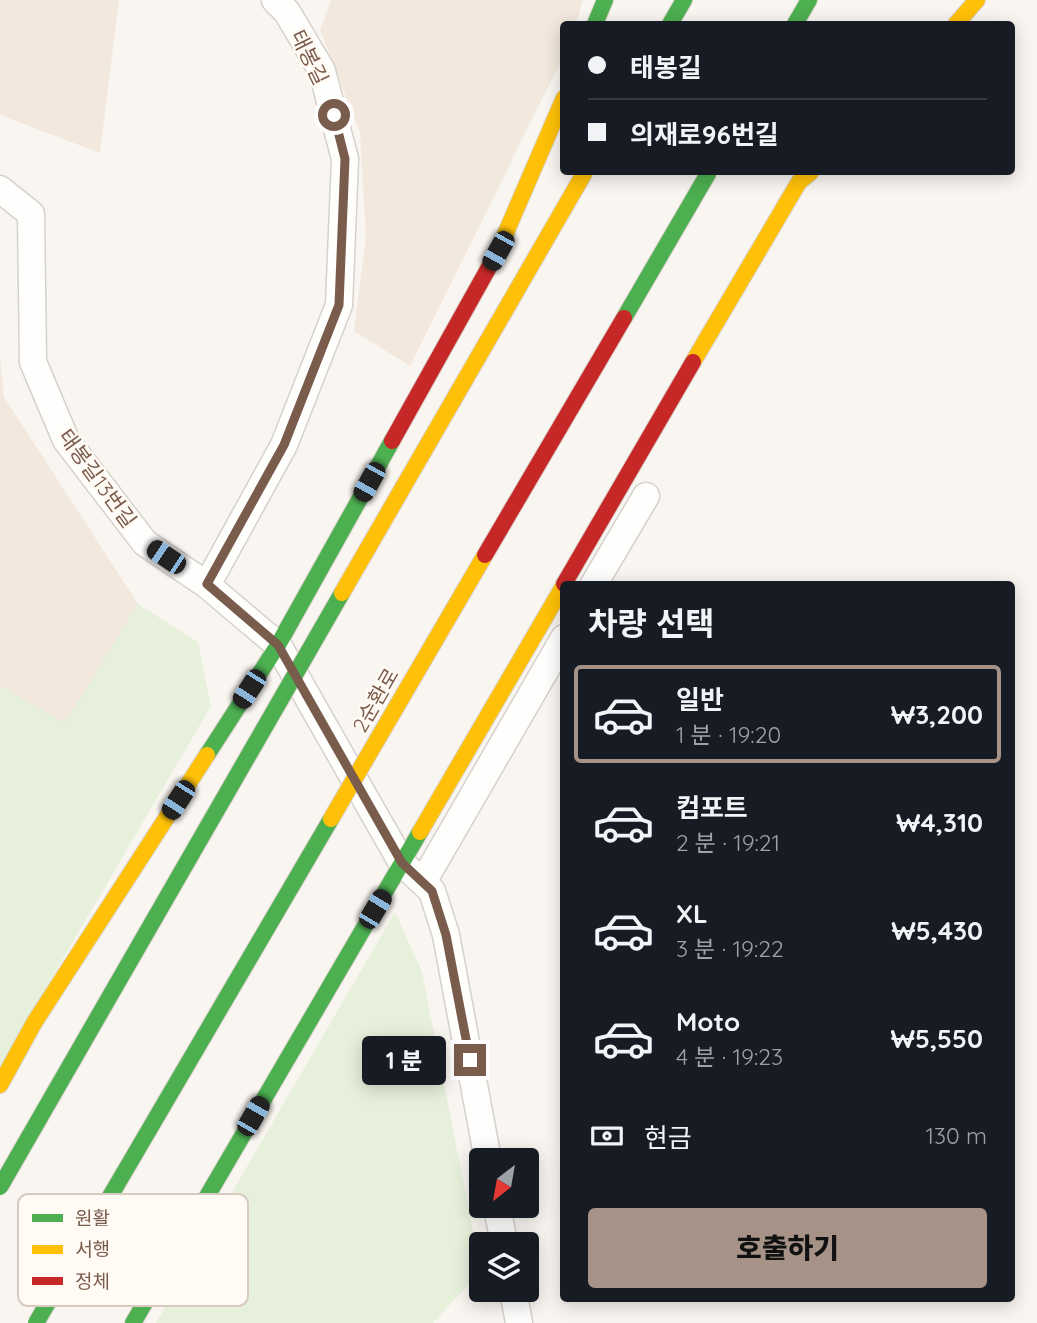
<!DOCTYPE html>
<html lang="ko">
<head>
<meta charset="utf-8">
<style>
  :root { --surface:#171b24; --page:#20242c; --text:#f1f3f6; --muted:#9ea1a6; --line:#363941; --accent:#a69286 }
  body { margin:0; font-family:Quicksand,"Noto Sans KR",sans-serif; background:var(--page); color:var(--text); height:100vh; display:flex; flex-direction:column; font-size:26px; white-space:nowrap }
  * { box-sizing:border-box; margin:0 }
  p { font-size:23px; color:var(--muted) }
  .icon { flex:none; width:38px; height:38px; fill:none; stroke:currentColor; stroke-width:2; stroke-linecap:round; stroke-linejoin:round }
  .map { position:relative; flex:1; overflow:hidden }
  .panel { position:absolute; left:560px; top:581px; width:455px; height:721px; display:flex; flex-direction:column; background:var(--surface); border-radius:7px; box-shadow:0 4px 18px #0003 }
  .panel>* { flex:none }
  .top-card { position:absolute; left:560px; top:21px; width:455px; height:154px; border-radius:7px; box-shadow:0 4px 18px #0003; display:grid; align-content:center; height:154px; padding:0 28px; background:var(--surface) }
  .needle { width:46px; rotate:211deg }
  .buttons { position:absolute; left:469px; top:1148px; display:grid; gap:14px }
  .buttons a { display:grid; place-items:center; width:70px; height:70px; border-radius:7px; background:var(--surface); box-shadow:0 4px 18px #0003; font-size:35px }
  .end { position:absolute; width:32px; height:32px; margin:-16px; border:9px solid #7a5c4d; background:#fff; box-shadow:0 0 0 4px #fff }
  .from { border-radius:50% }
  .bubble { position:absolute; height:49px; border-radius:7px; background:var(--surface); box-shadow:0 4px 18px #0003; font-size:23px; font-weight:800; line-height:49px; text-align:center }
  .car { position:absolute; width:21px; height:42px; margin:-21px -10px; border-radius:9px; box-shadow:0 0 5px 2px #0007; background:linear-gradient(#222 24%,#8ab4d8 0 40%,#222 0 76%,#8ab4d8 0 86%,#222 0) }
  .top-card b { display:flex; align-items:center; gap:24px; height:66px; font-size:26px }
  .top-card b+b { border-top:2px solid var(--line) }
  .top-card i { width:18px; height:18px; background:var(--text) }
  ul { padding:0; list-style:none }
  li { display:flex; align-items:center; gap:21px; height:98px; margin:0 14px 10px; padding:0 14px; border:4px solid transparent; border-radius:7px }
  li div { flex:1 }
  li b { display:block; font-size:26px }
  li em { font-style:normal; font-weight:800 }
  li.on { border-color:var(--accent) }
  li>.icon { width:63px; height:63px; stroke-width:1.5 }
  h2 { padding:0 28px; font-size:32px; line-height:84px }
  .pay { display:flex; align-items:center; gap:18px; height:77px; padding:0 28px; font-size:26px }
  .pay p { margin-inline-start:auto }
  .action { display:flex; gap:14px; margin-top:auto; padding:14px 28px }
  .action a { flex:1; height:80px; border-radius:7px; background:var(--accent); color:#111; font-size:28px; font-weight:800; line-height:80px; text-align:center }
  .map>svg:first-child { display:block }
  .residential { fill:#f2e8de }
  .green { fill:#e7f0db }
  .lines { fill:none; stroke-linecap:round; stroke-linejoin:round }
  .lane-casing { stroke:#d7d1cb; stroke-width:29 }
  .fast-casing { stroke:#d9d2cb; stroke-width:18 }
  .slow-casing { stroke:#d9d2cb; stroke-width:18 }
  .jam-casing { stroke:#d9d2cb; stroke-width:18 }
  .lane { stroke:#fefefd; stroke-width:26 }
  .fast { stroke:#4caf50; stroke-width:16 }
  .slow { stroke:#ffc107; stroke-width:16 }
  .jam { stroke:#c62828; stroke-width:16 }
  .fast-bridge-casing { stroke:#dad1cc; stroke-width:18; stroke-linecap:butt }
  .slow-bridge-casing { stroke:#dad1cc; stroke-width:18; stroke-linecap:butt }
  .jam-bridge-casing { stroke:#dad1cc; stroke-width:18; stroke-linecap:butt }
  .fast-bridge { stroke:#4caf50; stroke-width:16 }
  .slow-bridge { stroke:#ffc107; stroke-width:16 }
  .jam-bridge { stroke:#c62828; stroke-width:16 }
  .route { stroke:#7a5c4d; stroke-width:9 }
  .labels { text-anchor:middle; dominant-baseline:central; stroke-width:5; stroke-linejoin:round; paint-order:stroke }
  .street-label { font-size:21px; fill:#7a5c4d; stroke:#fffaf3 }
  .key { fill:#fffaf3; stroke:#d7cbc1; stroke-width:2 }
  .key-label { font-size:19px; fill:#7a5c4d }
</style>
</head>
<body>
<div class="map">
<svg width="1037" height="1323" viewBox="0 0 1037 1323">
  <rect width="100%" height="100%" fill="#f9f5f0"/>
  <path class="residential" d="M0,0H119L100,153L0,115Z
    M331,0H583L576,24H564L563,57L410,366L354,331L366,237L360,133L320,30Z
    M0,355L4,397L138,604L65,724L0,686Z"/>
  <path class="green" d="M138,604L198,642L211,706L0,1066V686L65,723Z
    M395,912L422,972L481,1271L433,1323H156Z"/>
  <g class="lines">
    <defs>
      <path id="lane" d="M0,189L31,214L33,362L66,440L145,543L207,585L278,645L402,863L432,891L446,935L488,1160
        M594,584L646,496
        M207,585L284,445L339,305L345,159L322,71L287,12L275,0
        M423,882L564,638
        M497,1206L504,1244
        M513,1290L519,1323"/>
      <path id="fast" d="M595,24L605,0
        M670,24L684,0
        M795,24L809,0
        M207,755L278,645L392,441
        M133,1323L420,832"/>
      <path id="slow" d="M956,24L977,0
        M498,251L564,98
        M693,362L799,182L811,172
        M420,832L564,585
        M0,1085L34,1023L207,755"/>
      <path id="jam" d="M392,441L498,251
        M564,584L693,362"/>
    </defs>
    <use href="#lane" class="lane-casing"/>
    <use href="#fast" class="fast-casing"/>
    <use href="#slow" class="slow-casing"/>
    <use href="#jam" class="jam-casing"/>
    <use href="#lane" class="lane"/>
    <use href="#fast" class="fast"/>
    <use href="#slow" class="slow"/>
    <use href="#jam" class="jam"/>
    <defs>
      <path id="fast-bridge" d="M624,318L709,172
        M0,1187L342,593
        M36,1323L331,819"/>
      <path id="slow-bridge" d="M342,593L585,172
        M331,819L485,555"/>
      <path id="jam-bridge" d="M485,555L624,318"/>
    </defs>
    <use href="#fast-bridge" class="fast-bridge-casing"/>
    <use href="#slow-bridge" class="slow-bridge-casing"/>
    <use href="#jam-bridge" class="jam-bridge-casing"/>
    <use href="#fast-bridge" class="fast-bridge"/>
    <use href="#slow-bridge" class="slow-bridge"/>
    <use href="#jam-bridge" class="jam-bridge"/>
  </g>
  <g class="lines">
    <path class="route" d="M334,115L345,159L339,305L284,445L207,584L278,645L402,863L432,891L446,935L470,1060"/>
  </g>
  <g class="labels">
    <g class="street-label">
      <text transform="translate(310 57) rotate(64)">태봉길</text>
      <text transform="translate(98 478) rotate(54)">태봉길13번길</text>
      <text transform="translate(375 700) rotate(-60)">2순환로</text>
    </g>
  </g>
  <rect x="18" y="1194" width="230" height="112" rx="10" class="key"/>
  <rect x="32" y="1214" width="31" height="8" fill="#4caf50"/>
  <rect x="32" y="1245" width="31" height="9" fill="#ffc107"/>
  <rect x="32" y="1277" width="31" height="8" fill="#c62828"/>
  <g class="key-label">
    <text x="75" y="1225">원활</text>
    <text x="75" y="1256">서행</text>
    <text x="75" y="1288">정체</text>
  </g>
</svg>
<div class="buttons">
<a><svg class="needle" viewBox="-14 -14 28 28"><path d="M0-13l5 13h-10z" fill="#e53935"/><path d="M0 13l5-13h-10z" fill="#9ea1a6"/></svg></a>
<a><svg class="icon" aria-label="layers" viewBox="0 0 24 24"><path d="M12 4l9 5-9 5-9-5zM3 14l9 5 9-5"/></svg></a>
</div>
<i class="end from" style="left:334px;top:115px"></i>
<i class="end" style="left:470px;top:1060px"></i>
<div class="bubble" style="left:362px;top:1036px;width:84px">1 분</div>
<i class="car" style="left:498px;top:251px;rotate:209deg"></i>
<i class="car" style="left:369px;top:482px;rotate:209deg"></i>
<i class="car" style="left:166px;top:557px;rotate:304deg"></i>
<i class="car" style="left:249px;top:689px;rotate:213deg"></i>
<i class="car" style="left:178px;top:800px;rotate:213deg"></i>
<i class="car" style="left:375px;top:909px;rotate:31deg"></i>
<i class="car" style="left:253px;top:1116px;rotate:30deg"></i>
<div class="top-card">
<b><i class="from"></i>태봉길</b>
<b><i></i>의재로96번길</b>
</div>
<section class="panel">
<h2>차량 선택</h2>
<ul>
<li class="on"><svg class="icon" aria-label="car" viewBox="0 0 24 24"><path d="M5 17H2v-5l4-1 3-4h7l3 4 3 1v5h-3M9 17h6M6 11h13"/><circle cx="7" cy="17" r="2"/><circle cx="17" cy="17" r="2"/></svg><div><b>일반</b><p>1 분 · 19:20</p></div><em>₩3,200</em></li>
<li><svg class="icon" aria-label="car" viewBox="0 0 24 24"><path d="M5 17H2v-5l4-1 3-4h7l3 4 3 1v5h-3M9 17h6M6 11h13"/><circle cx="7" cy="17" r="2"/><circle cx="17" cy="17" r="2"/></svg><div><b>컴포트</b><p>2 분 · 19:21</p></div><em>₩4,310</em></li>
<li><svg class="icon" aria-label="car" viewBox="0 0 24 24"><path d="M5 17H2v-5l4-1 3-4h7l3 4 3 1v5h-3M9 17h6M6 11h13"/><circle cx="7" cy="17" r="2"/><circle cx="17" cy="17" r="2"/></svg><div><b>XL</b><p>3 분 · 19:22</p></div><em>₩5,430</em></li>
<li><svg class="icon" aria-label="car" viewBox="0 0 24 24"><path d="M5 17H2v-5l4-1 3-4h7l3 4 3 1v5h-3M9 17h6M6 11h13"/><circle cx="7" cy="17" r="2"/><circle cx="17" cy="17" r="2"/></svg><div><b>Moto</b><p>4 분 · 19:23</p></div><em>₩5,550</em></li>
</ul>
<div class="pay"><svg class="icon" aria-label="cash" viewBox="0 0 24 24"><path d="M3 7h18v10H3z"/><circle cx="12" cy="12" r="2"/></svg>현금<p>130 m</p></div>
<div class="action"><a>호출하기</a></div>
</section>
</div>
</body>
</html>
